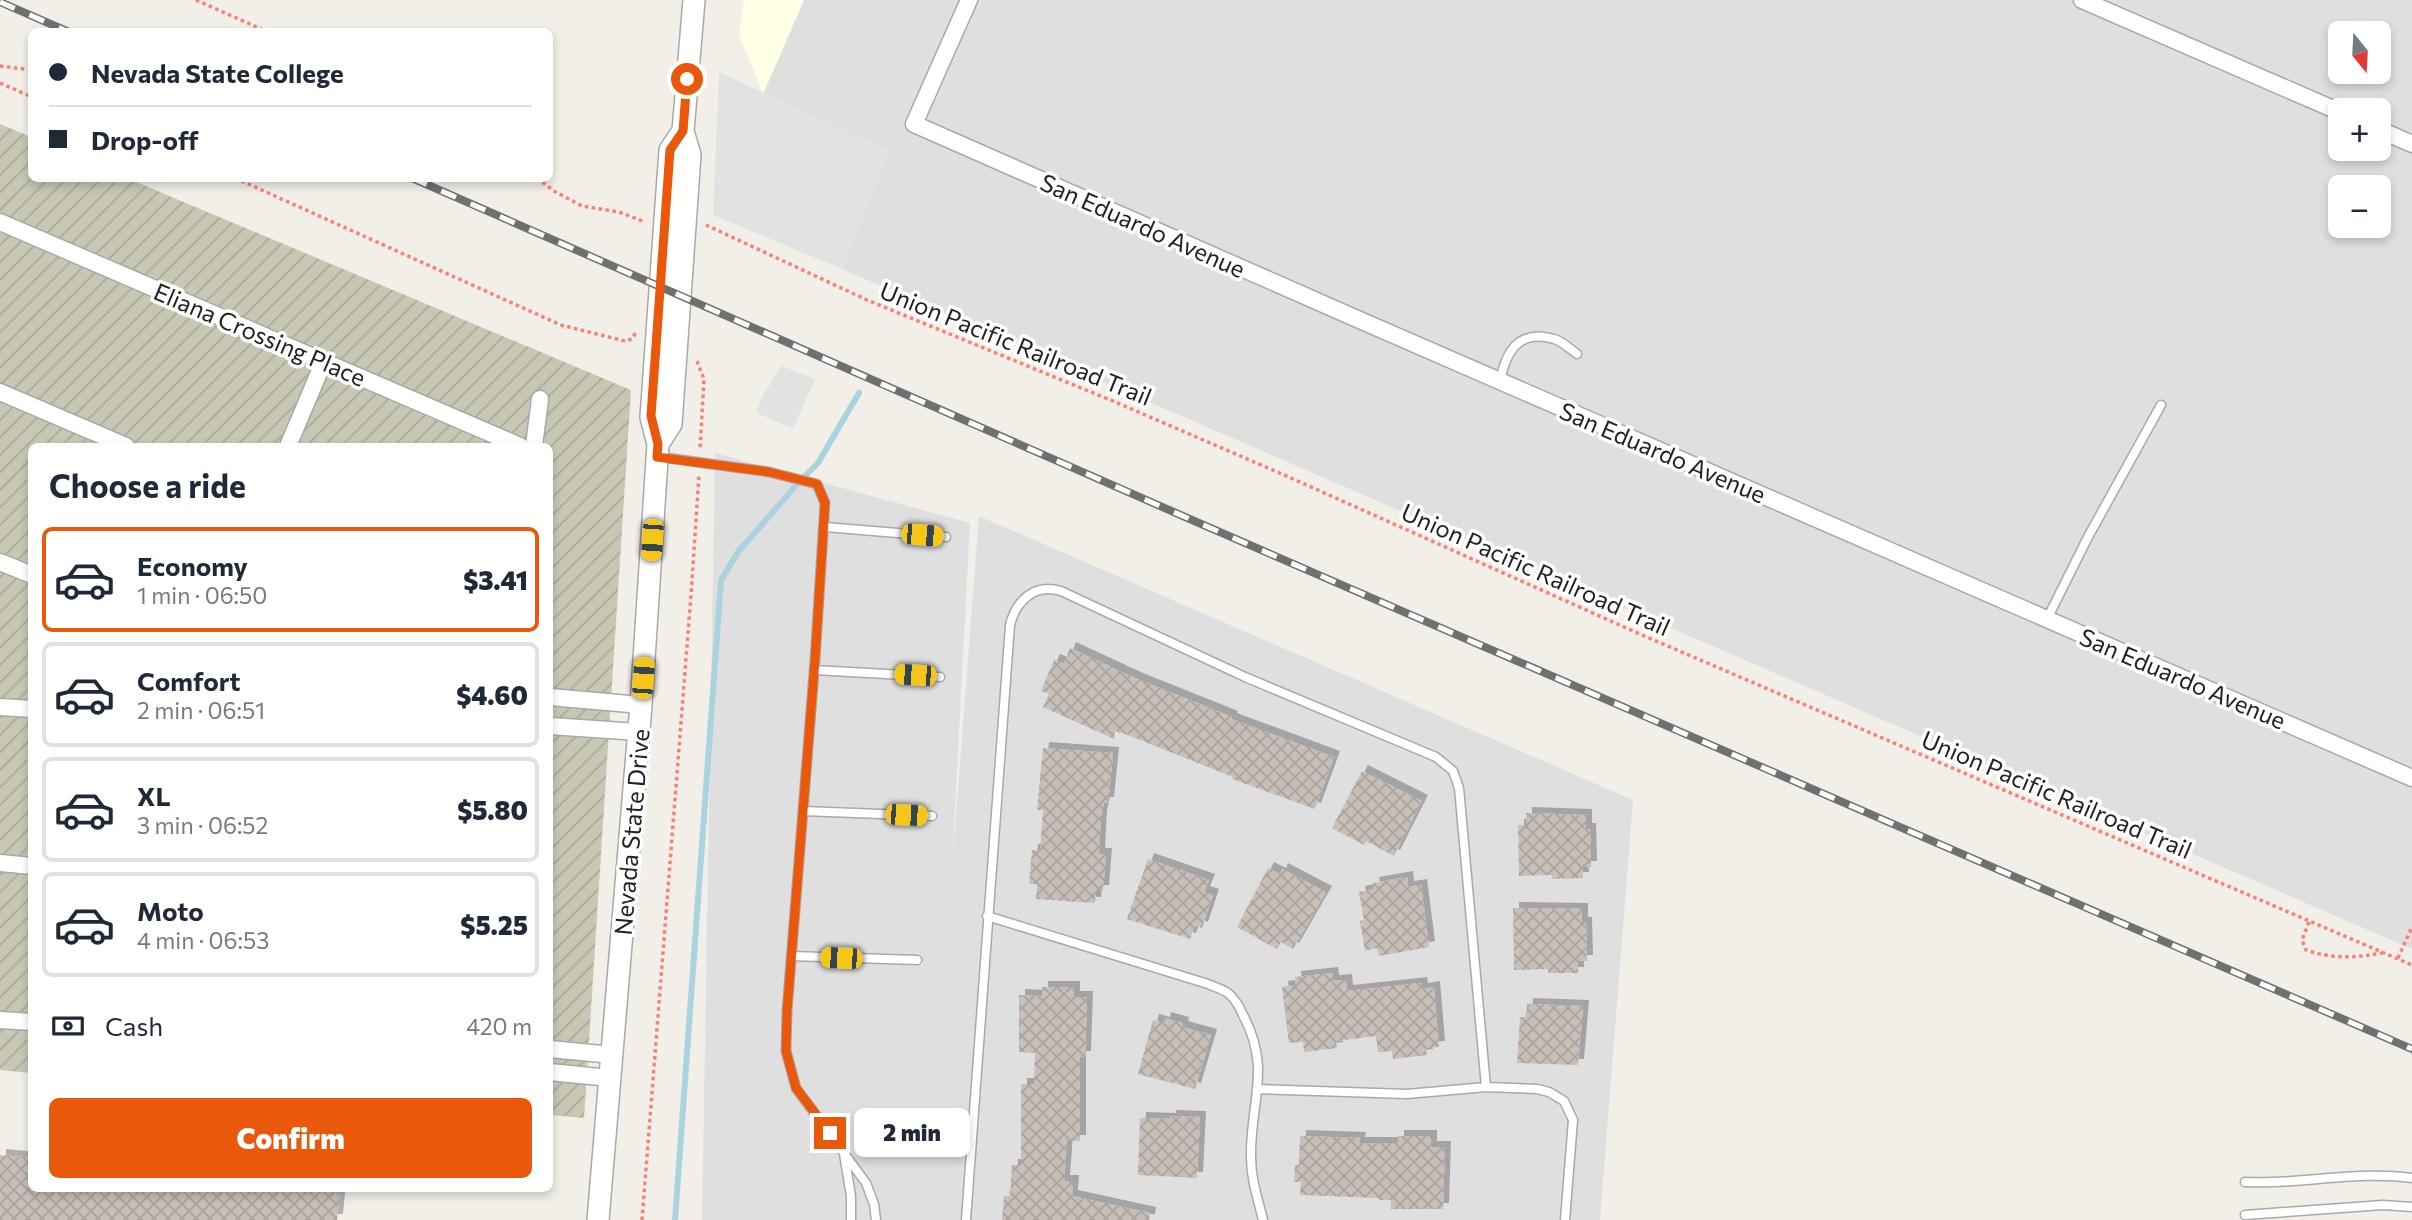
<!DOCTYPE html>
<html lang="en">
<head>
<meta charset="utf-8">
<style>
  :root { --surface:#fff; --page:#f2f2f3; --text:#1f2937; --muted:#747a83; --line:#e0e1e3; --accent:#ea580c }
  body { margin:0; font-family:Commissioner,sans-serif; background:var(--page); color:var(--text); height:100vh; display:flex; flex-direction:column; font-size:26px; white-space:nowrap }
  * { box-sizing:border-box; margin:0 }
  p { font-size:23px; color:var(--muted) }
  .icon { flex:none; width:38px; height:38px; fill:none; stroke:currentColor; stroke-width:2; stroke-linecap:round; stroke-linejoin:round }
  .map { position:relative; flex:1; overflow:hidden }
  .sheet { position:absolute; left:28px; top:443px; width:525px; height:749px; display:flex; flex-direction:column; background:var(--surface); border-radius:10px; box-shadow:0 4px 10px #0003 }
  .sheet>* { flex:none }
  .guide { position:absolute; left:28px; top:28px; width:525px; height:154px; border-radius:10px; box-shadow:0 4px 10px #0003; display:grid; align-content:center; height:154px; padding:0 21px; background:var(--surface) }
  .needle { width:46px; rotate:162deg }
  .fabs { position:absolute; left:2328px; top:21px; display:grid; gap:14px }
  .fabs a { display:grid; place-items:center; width:63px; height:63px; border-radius:10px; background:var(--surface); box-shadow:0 4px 10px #0003; font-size:35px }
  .end { position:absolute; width:32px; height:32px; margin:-16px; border:9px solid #ea580c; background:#fff; box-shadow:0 0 0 4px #fff }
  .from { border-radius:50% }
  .bubble { position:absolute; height:49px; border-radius:10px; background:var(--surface); box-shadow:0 4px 10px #0003; font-size:23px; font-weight:800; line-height:49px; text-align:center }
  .car { position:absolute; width:21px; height:42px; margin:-21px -10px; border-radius:9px; box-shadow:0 0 5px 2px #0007; background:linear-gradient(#f5c518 24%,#345 0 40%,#f5c518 0 76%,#345 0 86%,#f5c518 0) }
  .guide b { display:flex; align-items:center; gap:24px; height:66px; font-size:26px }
  .guide b+b { border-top:2px solid var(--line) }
  .guide i { width:18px; height:18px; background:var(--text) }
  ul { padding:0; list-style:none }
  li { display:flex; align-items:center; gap:21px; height:105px; margin:0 14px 10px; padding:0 7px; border:4px solid var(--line); border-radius:10px }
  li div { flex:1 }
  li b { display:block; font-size:26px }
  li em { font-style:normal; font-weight:800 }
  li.on { border-color:var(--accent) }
  li>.icon { width:63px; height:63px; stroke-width:1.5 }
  h2 { padding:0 21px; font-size:32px; line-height:84px }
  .pay { display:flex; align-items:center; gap:18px; height:77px; padding:0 21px; font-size:26px }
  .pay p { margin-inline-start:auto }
  .button { display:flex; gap:14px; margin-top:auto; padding:14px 21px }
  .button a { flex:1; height:80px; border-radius:10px; background:var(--accent); color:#fff; font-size:28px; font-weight:800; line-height:80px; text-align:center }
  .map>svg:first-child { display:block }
  .residential { fill:#e0dfdf; fill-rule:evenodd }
  .education { fill:#ffffe5 }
  .construction { fill:url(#construction-furrows) }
  .parking { fill:#e2e2e2 }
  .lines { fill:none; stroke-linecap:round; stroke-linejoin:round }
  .stream { stroke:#aad3df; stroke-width:6 }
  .building { fill:url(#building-cross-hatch); filter:url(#shadow) }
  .service-casing { stroke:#a9a9a9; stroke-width:11 }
  .minor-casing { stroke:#a9a9a9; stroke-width:19 }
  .tertiary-casing { stroke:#a9a9a9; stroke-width:24 }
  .path { stroke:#fa8072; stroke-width:3.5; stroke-dasharray:3.5 3.5; stroke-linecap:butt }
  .service { stroke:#fff; stroke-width:8 }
  .minor { stroke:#fff; stroke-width:16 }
  .tertiary { stroke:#fff; stroke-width:21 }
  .rail-casing { stroke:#707070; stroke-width:8 }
  .rail { stroke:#fff; stroke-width:5; stroke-dasharray:16; stroke-linecap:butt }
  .route { stroke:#ea580c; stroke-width:9 }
  .labels { text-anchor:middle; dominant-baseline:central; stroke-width:7; stroke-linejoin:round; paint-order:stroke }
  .street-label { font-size:24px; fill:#222; stroke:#fff }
</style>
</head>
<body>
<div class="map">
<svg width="2412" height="1220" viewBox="0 0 2412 1220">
  <defs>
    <pattern id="construction-furrows" width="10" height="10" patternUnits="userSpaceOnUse" patternTransform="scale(1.75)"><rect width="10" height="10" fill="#c7c7b4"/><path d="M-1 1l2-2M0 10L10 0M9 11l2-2" fill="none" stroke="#abab9a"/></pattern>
    <pattern id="building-cross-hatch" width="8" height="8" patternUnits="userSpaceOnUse" patternTransform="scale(1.75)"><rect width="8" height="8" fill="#c7bfb8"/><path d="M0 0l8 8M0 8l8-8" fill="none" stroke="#aba49e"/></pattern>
    <filter id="shadow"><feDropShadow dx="6" dy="-6" stdDeviation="0" flood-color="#0004"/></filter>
  </defs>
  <rect width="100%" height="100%" fill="#f2efe9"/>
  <path class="residential" d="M804,0H2412V949L842,269L889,150L763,94ZM2340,33H2378V72H2340ZM2340,110H2378V149H2340ZM2340,187H2378V226H2340Z
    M715,453L970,523L952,866L979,516L1633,800L1600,1220H702Z"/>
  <path class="education" d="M744,0H804L763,94L739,35Z"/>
  <path class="construction" d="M0,124L31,137L32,178L129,179L631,390L584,1118L550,1115V446H32L31,1073L0,1070Z"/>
  <path class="parking" d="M719,72L889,150L842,269L713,215Z
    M782,366L815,379L793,429L757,413L760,400Z"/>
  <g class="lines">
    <path class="stream" d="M675,1220L721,580L738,552L799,482L818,463L859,393"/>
  </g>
  <path class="building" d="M1070,648L1137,679L1232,717L1231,719L1334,757L1315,809L1232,779L1233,777L1115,730L1114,739L1043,707L1049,694L1041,691L1054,660L1064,664Z
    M1043,748L1113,753L1108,803H1104L1101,816L1099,854H1106L1103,891H1096L1095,903L1036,899L1037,884H1029L1032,850L1040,851L1043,810H1037Z
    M1362,771L1422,801L1394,856L1366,841L1364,845L1332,828Z
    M1526,813L1586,815V829H1590L1591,867H1582L1583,878L1552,879V875L1519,876L1518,825H1526Z
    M1148,859L1209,880L1204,892L1213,895L1202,928L1195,925L1190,939L1127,919Z
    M1268,868L1280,874L1282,869L1326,892L1293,949L1281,942L1277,949L1237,927Z
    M1407,877L1408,887L1421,885L1429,947L1379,956L1377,948L1365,951L1360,921L1364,920L1359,892L1374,889L1373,883Z
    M1513,908L1582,909V923H1586L1587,961H1578V973H1548V969L1514,970Z
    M1332,973L1333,981L1346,980L1347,991L1421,983L1422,989L1434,987L1439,1047L1426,1048L1427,1055L1393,1059L1392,1051L1378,1052L1376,1036L1336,1041L1337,1048L1304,1052L1303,1042L1289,1043L1282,987L1296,985L1295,977Z
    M1042,987H1074V997H1087L1085,1057H1080V1141H1067L1064,1181H1073L1072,1196L1150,1213L1149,1220H1002L1004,1196H1010L1012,1165H1021V1084H1034L1035,1053L1019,1052V995L1042,996Z
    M1527,1004L1583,1006L1578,1065L1517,1063L1520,1017H1526Z
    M1165,1018L1183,1023L1182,1027L1211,1035L1195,1089L1138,1074L1153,1020L1164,1023Z
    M1170,1116L1200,1117L1197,1178L1138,1175L1140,1118L1170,1119Z
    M1300,1136L1360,1138L1359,1143H1398V1136H1431V1147H1445L1443,1209H1391V1200H1379V1198L1300,1195L1301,1182H1294L1295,1165H1299Z
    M0,1155L32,1158V1188H340L337,1220H0Z"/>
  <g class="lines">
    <defs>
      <path id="service" d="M1500,381C1506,351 1519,329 1554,339C1562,341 1570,349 1577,354
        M660,457L769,472L817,484L825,503L815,660L787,1011L786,1051L796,1088L866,1183L874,1204L876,1220
        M825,527L946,537
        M2047,619L2088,537L2161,405
        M814,670L940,677
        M803,811L932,816
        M987,916L1208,984C1214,987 1223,989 1228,993C1234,998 1240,1008 1243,1015C1272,1069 1250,1102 1251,1157C1251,1180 1258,1199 1263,1220
        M791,956L917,960
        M1258,1089L1407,1094L1486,1087L1537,1089L1549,1092L1564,1101L1573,1120L1565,1220
        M844,1154L851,1196V1220
        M2245,1182C2300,1185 2357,1170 2412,1178
        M2245,1215L2383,1205L2412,1207
        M966,1220L1010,625C1016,601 1034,583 1061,591L1245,677L1436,757L1453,771L1459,788L1486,1087"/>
      <path id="minor" d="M969,0L914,124L1355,318L2412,778
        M2082,0L2340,112
        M2378,129L2412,144
        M0,222L520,446
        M0,392L126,446
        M288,446L324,361
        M534,446L540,399
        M0,562L32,575
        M550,697L641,705
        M0,707L32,709
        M550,726L638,732
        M0,863L32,866
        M0,1020L32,1022
        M550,1049L612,1055
        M550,1072L610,1078"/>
      <path id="tertiary" d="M658,444L671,424L690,155L683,131L694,0
        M598,1220L641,705L658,444L651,417L670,150L683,131"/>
    </defs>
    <use href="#service" class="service-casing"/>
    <use href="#minor" class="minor-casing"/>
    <use href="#tertiary" class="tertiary-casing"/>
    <path class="path" d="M196,0L268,32
      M0,66L32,70
      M0,83L32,97
      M235,178L561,325L625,341L632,339L636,332
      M537,178L554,191L582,206L619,212L645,222
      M706,225L867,300L1120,404L1282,474L1642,635L2412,965
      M697,361L704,379L700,450
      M2309,922L2302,940L2306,950C2332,959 2355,958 2382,953
      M2398,958L2412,927
      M642,1220L691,595L699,475"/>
    <use href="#service" class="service"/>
    <use href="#minor" class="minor"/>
    <use href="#tertiary" class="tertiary"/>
    <defs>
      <path id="rail" d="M0,2L69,32
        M412,178L1192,520L2412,1049"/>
    </defs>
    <use href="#rail" class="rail-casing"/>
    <use href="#rail" class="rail"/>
  </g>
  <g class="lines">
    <path class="route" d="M687,79L683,131L670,150L651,416L658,444L657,457L769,472L817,484L825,503L815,660L787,1011L786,1051L796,1088L830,1133"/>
  </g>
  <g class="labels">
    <g class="street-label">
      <text transform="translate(1143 225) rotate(24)">San Eduardo Avenue</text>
      <text transform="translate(260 334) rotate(23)">Eliana Crossing Place</text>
      <text transform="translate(1016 343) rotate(22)">Union Pacific Railroad Trail</text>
      <text transform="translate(1663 452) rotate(23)">San Eduardo Avenue</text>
      <text transform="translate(1536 569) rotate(24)">Union Pacific Railroad Trail</text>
      <text transform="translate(2183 678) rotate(23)">San Eduardo Avenue</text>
      <text transform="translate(2057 794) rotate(23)">Union Pacific Railroad Trail</text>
      <text transform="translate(631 832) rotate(-85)">Nevada State Drive</text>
    </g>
  </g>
</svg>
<div class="fabs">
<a><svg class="needle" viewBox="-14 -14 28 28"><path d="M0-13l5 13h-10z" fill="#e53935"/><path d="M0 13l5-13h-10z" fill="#747a83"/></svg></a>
<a>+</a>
<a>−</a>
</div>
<i class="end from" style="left:687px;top:79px"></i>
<i class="end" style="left:830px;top:1133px"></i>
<div class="bubble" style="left:854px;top:1108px;width:116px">2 min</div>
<i class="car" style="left:922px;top:535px;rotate:95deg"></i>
<i class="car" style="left:652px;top:540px;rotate:184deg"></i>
<i class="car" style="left:915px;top:675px;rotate:273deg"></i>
<i class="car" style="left:643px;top:678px;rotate:4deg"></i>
<i class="car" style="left:906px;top:815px;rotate:92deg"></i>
<i class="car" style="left:841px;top:958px;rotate:272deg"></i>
<div class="guide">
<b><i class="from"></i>Nevada State College</b>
<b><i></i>Drop-off</b>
</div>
<section class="sheet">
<h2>Choose a ride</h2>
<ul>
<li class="on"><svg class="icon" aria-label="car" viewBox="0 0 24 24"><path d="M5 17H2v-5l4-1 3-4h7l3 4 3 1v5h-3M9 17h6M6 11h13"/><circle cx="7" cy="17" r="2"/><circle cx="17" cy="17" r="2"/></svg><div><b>Economy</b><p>1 min · 06:50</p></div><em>$3.41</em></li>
<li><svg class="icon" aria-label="car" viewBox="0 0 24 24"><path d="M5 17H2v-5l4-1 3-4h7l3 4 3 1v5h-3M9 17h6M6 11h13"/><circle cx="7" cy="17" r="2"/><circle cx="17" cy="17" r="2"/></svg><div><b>Comfort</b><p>2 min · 06:51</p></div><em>$4.60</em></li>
<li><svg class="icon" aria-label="car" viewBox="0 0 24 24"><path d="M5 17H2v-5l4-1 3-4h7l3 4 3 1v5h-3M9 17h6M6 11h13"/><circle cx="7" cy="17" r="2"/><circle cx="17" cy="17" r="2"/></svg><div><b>XL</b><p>3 min · 06:52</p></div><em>$5.80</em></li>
<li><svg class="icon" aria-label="car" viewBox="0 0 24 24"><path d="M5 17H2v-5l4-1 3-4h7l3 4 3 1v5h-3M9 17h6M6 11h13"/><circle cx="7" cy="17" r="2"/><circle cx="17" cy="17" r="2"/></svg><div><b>Moto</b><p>4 min · 06:53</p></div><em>$5.25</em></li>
</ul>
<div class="pay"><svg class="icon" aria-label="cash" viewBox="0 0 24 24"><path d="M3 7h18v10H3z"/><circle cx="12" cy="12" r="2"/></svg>Cash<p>420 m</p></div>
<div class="button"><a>Confirm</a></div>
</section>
</div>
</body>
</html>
